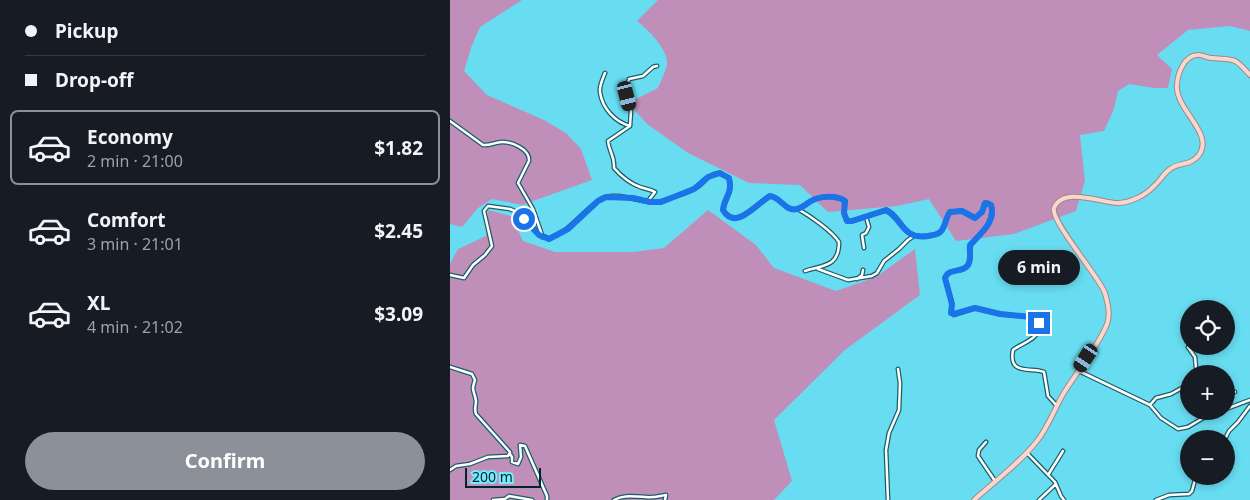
<!DOCTYPE html>
<html lang="en">
<head>
<meta charset="utf-8">
<style>
  :root { --surface:#171b24; --page:#242831; --text:#f1f3f6; --muted:#9ea1a6; --line:#363941; --accent:#8c9099 }
  body { margin:0; font-family:"Noto Sans",sans-serif; background:var(--page); color:var(--text); height:100vh; display:flex; flex-direction:column; font-size:19px; white-space:nowrap }
  * { box-sizing:border-box; margin:0 }
  p { font-size:16px; color:var(--muted) }
  .icon { flex:none; width:28px; height:28px; fill:none; stroke:currentColor; stroke-width:2; stroke-linecap:round; stroke-linejoin:round }
  .map { position:relative; flex:1; overflow:hidden }
  .side { display:flex; flex-direction:column; background:var(--surface); width:450px }
  .side>* { flex:none }
  .guide { display:grid; align-content:center; height:110px; padding:0 25px; background:var(--surface) }
  .fabs { position:absolute; left:730px; top:300px; display:grid; gap:10px }
  .fabs a { display:grid; place-items:center; width:55px; height:55px; border-radius:50%; background:var(--surface); box-shadow:0 2px 8px #0003; font-size:25px }
  .scale { position:absolute; left:15px; bottom:12px; width:76px; box-sizing:border-box; padding-left:5px; border:2px solid #00252b; border-top:0; font-size:14px; line-height:18px; white-space:nowrap; color:#00252b; -webkit-text-stroke:4px #76ebff; paint-order:stroke }
  .end { position:absolute; width:22px; height:22px; margin:-11px; border:6px solid #1a73e8; background:#fff; box-shadow:0 0 0 2px #fff }
  .from { border-radius:50% }
  .bubble { position:absolute; height:35px; border-radius:18px; background:var(--surface); box-shadow:0 2px 8px #0003; font-size:16px; font-weight:700; line-height:35px; text-align:center }
  .car { position:absolute; width:15px; height:30px; margin:-15px -8px; border-radius:6px; box-shadow:0 0 4px 1px #0007; background:linear-gradient(#222 24%,#8ab4d8 0 40%,#222 0 76%,#8ab4d8 0 86%,#222 0) }
  .guide b { display:flex; align-items:center; gap:18px; height:48px; font-size:19px }
  .guide b+b { border-top:1px solid var(--line) }
  .guide i { width:12px; height:12px; background:var(--text) }
  ul { padding:0; list-style:none }
  li { display:flex; align-items:center; gap:15px; height:75px; margin:0 10px 8px; padding:0 15px; border:2px solid transparent; border-radius:8px }
  li div { flex:1 }
  li b { display:block; font-size:19px }
  li em { font-style:normal; font-weight:700 }
  li.on { border-color:var(--accent) }
  li>.icon { width:45px; height:45px; stroke-width:1.5 }
  .action { display:flex; gap:10px; margin-top:auto; padding:10px 25px }
  .action a { flex:1; height:58px; border-radius:30px; background:var(--accent); color:#fff; font-size:20px; font-weight:700; line-height:58px; text-align:center }
  main { display:flex; flex:1; min-height:0 }
  .map>svg:first-child { display:block }
  .green { fill:#bf8fba }
  .lines { fill:none; stroke-linecap:round; stroke-linejoin:round }
  .minor-casing { stroke:#1d5d68; stroke-width:5 }
  .major-casing { stroke:#9f8883; stroke-width:6 }
  .minor { stroke:#fff; stroke-width:2.5 }
  .major { stroke:#f9d7d1; stroke-width:4 }
  .route { stroke:#1a73e8; stroke-width:6 }
</style>
</head>
<body>
<main>
<section class="side">
<div class="guide">
<b><i class="from"></i>Pickup</b>
<b><i></i>Drop-off</b>
</div>
<ul>
<li class="on"><svg class="icon" aria-label="car" viewBox="0 0 24 24"><path d="M5 17H2v-5l4-1 3-4h7l3 4 3 1v5h-3M9 17h6M6 11h13"/><circle cx="7" cy="17" r="2"/><circle cx="17" cy="17" r="2"/></svg><div><b>Economy</b><p>2 min · 21:00</p></div><em>$1.82</em></li>
<li><svg class="icon" aria-label="car" viewBox="0 0 24 24"><path d="M5 17H2v-5l4-1 3-4h7l3 4 3 1v5h-3M9 17h6M6 11h13"/><circle cx="7" cy="17" r="2"/><circle cx="17" cy="17" r="2"/></svg><div><b>Comfort</b><p>3 min · 21:01</p></div><em>$2.45</em></li>
<li><svg class="icon" aria-label="car" viewBox="0 0 24 24"><path d="M5 17H2v-5l4-1 3-4h7l3 4 3 1v5h-3M9 17h6M6 11h13"/><circle cx="7" cy="17" r="2"/><circle cx="17" cy="17" r="2"/></svg><div><b>XL</b><p>4 min · 21:02</p></div><em>$3.09</em></li>
</ul>
<div class="action"><a>Confirm</a></div>
</section>
<div class="map">
<svg width="800" height="500" viewBox="0 0 800 500">
  <rect width="100%" height="100%" fill="#68ddf1"/>
  <path class="green" d="M0,0H72L30,27L21,48L14,71L37,95L94,120L116,133L131,149L142,180L72,205L42,199L28,208L12,227L0,224Z
    M208,0H800V31L780,26L738,30L707,55L722,69L718,88H704L679,84L668,91L664,109L654,131L630,135L635,181L626,211L564,234L506,241L479,199L447,206L378,212L350,185L299,183L238,153L197,124L178,103L208,88C211,80 217,70 217,62C217,48 197,29 187,21Z
    M38,210L61,216L73,241L105,252H183L214,248L258,210L306,245L324,268L386,291L426,277L465,249L470,295L395,350L324,420L342,481L324,500H0V264L8,249L36,236Z"/>
  <g class="lines">
    <defs>
      <path id="minor" d="M155,73C153,78 149,86 150,92C152,108 165,122 180,126
        M0,121L33,145C40,146 45,142 52,142C62,142 80,149 79,161L68,183L83,209L92,235L99,239C122,230 132,211 151,199C166,190 192,204 208,202C213,201 239,192 244,189C255,184 255,175 269,173L279,178C283,194 275,197 273,210C286,231 306,203 320,196C331,197 335,212 347,209C352,208 356,204 361,201C370,196 386,194 395,201L394,213L397,221H402L437,210C453,218 452,240 478,236C483,235 489,235 492,230C496,224 496,217 500,212L512,211L525,218L532,212L535,203H538L541,205C546,221 531,233 521,245C519,251 522,258 518,265C512,274 499,267 495,278L502,304L501,313L504,315L525,308L550,314L581,317L588,321C593,339 573,342 563,350C558,376 581,367 594,372L598,396L607,406
        M198,201L205,192C200,189 195,189 190,187C179,183 171,176 164,168C165,156 159,152 158,141L180,126L181,111L176,89L179,79L193,76L203,67L207,66
        M348,209C360,216 382,231 389,242C389,268 372,265 355,271
        M414,248L412,235L416,233L419,227L416,217
        M368,269L398,280L422,276L427,273L434,261L449,249L458,240L464,236
        M0,275L14,278L23,265L35,255L42,246L34,211L38,206L60,209L69,213L92,237
        M407,279L412,275L413,270
        M738,347L745,357L746,368L754,371
        M0,367L22,374L25,380C21,392 24,389 26,401C26,405 24,409 26,414L60,452L58,456L38,457L20,464L6,466L0,470
        M629,371L700,405L711,418L728,429L738,427L765,411
        M752,374L757,369L760,374
        M776,393L785,392
        M700,405L706,398L721,394L739,384
        M776,409L800,400
        M775,439L779,431L788,422L800,406
        M536,442L529,450L528,456L545,481
        M577,453L605,482L611,496L614,500
        M60,454L62,457V462L68,464L71,457L70,445L75,446L97,496V500
        M598,475L613,451
        M43,500L55,499L59,496L82,500
        M164,500C175,494 184,497 196,497C203,498 209,496 216,495L215,500
        M438,500L436,450L439,433L449,410L450,383L448,369
        M589,500L606,484
        M706,500L719,495L739,494L742,491L746,476"/>
      <path id="major" d="M524,500C545,481 570,463 587,441C599,426 605,407 615,391C627,372 649,345 657,324C659,319 659,312 658,306C657,301 656,295 654,291C648,276 600,220 604,208C613,186 652,203 668,203C680,203 696,195 704,186C710,181 713,174 720,169C729,162 741,166 749,155C765,133 724,109 727,84C728,73 734,56 747,55C752,54 756,58 761,58C785,60 783,56 800,75"/>
    </defs>
    <use href="#minor" class="minor-casing"/>
    <use href="#major" class="major-casing"/>
    <use href="#minor" class="minor"/>
    <use href="#major" class="major"/>
  </g>
  <g class="lines">
    <path class="route" d="M74,219L89,235L99,239L118,229L148,201L156,197L183,198L200,202H211L244,189L258,177L270,173L279,178C283,194 274,197 273,210C286,232 307,203 320,196C331,197 335,212 347,209C352,208 356,204 361,201C370,196 386,195 395,201L394,213L397,221H402L436,210C453,219 452,240 478,236C483,235 489,235 492,230C496,224 496,217 500,212L512,211L525,218L532,212L535,203L541,205C546,222 531,233 520,245C519,251 522,258 518,265C512,274 499,267 495,278L502,304L501,313L504,314L525,308L550,314L581,317L589,323"/>
  </g>
</svg>
<div class="fabs">
<a><svg class="icon" aria-label="locate" viewBox="0 0 24 24"><circle cx="12" cy="12" r="6"/><path d="M12 2v4M12 18v4M2 12h4M18 12h4"/></svg></a>
<a>+</a>
<a>−</a>
</div>
<div class="scale">200 m</div>
<i class="end from" style="left:74px;top:219px"></i>
<i class="end" style="left:589px;top:323px"></i>
<div class="bubble" style="left:548px;top:250px;width:82px">6 min</div>
<i class="car" style="left:177px;top:96px;rotate:166deg"></i>
<i class="car" style="left:636px;top:358px;rotate:213deg"></i>
</div>
</main>
</body>
</html>
